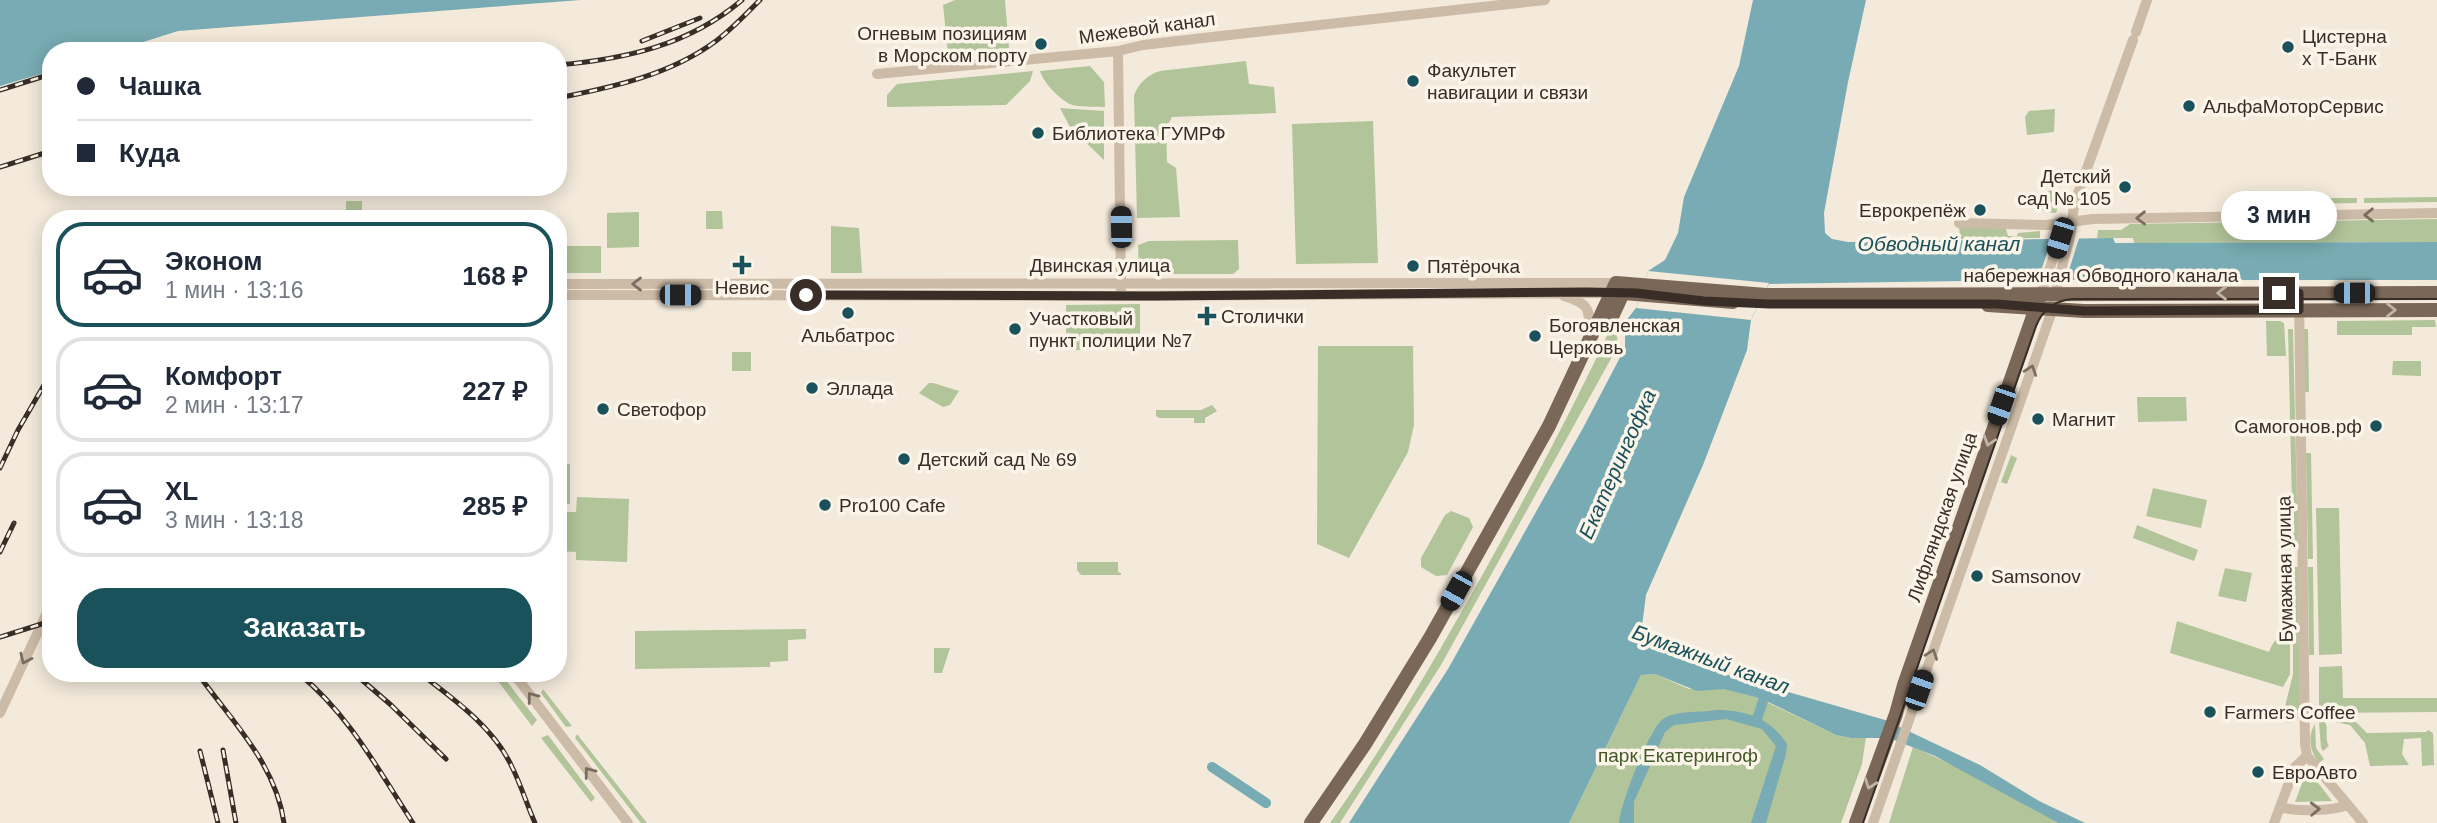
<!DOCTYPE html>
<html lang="ru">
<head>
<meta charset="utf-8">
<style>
  :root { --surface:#fff; --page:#f6f6f7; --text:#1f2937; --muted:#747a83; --line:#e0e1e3; --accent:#1a525c }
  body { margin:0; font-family:Helvetica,sans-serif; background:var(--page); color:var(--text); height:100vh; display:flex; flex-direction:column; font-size:26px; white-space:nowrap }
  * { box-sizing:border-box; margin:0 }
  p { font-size:23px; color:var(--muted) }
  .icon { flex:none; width:38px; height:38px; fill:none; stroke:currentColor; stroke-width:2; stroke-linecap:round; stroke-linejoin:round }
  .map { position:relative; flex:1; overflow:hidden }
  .side { position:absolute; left:42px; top:210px; width:525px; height:472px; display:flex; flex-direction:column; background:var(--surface); border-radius:28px; box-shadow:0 4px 18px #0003 }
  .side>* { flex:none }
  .guide { position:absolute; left:42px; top:42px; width:525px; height:154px; border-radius:28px; box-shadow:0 4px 18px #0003; display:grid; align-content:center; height:154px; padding:0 35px; background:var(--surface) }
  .end { position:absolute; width:32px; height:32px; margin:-16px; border:9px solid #382e27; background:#fff; box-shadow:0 0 0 4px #fff }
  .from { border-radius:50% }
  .bubble { position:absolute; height:49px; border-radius:24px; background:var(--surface); box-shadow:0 4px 18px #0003; font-size:23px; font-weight:600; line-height:49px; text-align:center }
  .car { position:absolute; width:21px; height:42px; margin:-21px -10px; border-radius:9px; box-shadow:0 0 5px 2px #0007; background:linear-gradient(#222 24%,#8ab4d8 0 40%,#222 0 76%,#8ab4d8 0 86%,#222 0) }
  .guide b { display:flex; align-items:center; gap:24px; height:66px; font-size:26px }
  .guide b+b { border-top:2px solid var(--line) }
  .guide i { width:18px; height:18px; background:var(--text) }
  ul { padding:12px 0 0; list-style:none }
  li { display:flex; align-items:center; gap:21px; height:105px; margin:0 14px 10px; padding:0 21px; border:4px solid var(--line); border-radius:28px }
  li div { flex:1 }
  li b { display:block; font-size:26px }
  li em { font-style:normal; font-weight:600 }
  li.active { border-color:var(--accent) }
  li>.icon { width:63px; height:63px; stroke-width:1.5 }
  .primary-button { display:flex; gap:14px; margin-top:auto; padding:14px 35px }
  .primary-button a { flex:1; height:80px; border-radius:28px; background:var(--accent); color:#fff; font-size:28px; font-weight:600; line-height:80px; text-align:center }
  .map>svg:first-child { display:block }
  .green { fill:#b2c49a }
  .water { fill:#78abb3 }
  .pier { fill:#f3eadb }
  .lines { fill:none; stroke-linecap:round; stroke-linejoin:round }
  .canal { stroke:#78abb3; stroke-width:10 }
  .minor { stroke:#ccbba6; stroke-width:10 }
  .major { stroke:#7b6757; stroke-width:14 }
  .tram { stroke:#382e27; stroke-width:2 }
  .rail-casing { stroke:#382e27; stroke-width:5 }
  .rail { stroke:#fbf4e8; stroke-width:2.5; stroke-dasharray:8; stroke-linecap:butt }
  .oneway { stroke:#7b6d60 }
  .oneway2 { stroke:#c1b5a7 }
  .route { stroke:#382e27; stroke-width:9 }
  .poi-dot { fill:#1a525c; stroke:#fbf4e8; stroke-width:2.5 }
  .labels { text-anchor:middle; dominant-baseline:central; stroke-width:7; stroke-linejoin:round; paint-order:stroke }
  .street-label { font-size:19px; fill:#382e27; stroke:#fbf4e8 }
  .poi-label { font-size:19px; fill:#382e27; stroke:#fbf4e8; text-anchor:start }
  .park-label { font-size:19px; fill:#435829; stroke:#fbf4e8 }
  .water-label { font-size:21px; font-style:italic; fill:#1a525c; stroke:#fbf4e8 }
</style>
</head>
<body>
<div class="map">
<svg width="2437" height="823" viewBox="0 0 2437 823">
  <rect width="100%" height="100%" fill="#f3eadb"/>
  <path class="green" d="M955,0H1005L1009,48L948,53L943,5Z
    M1246,61L1249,84L1274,87L1276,113L1172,117L1166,128L1167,162L1176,168L1180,217L1137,218L1134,96C1137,85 1148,74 1160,71Z
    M1090,66L1104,82L1105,107C1095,106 1079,108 1070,104C1059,99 1043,82 1040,71Z
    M1033,71L1030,81L1006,105L887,107V95L897,84Z
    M1060,108L1104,111V160L1070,127Z
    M2055,109L2054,132L2027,135L2025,117L2029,111Z
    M1373,121L1378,263L1296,264L1292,124Z
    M2050,190L2063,193L2056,213L2044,212L2040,209L2047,192Z
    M2437,197V202L2364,203V198Z
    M2302,198H2357V203L2302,204Z
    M346,201H362V213L346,214Z
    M722,211L723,229H706V211Z
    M639,212V247L607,248V213Z
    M2437,219V242L2134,243L2133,238H2097L2098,230H2121L2130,224Z
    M831,226L859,228L862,273H831Z
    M1959,226L2006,229L2008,236H2017L2018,233L2040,231V238L1960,239Z
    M1238,240L1239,269L1233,274H1139L1138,245L1149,241Z
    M558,246H601V273H558Z
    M1140,304V350H1066V305Z
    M1615,319L1618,346L1441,665L1340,823H1330C1383,748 1430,668 1475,588C1525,499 1572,411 1615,319Z
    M2435,320L2436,327H2412V335H2337V321Z
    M2266,321H2280L2284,323L2286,356H2267Z
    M2288,329H2293L2298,545L2293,546Z
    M2303,329H2308L2309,392H2305Z
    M1318,346H1413L1414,425L1408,452L1349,558L1317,544Z
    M732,352H751V371H732Z
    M2393,361H2421V376L2392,375Z
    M929,383H933L959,391L950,405L943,407L919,393Z
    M2137,397H2186L2187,421L2138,422Z
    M1212,405L1217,411L1205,418V423H1194V418H1159L1156,416V410H1201Z
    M2306,453H2311L2313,559H2308Z
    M2011,455L2017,458L2007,484L2001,482Z
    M558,464H570V504H558Z
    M2153,488L2207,500L2201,528L2146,516Z
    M577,497L629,499L627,562L576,560V552L558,551V512H576Z
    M2316,508H2339L2342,654L2319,655Z
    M1451,511L1469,518L1473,527L1447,575L1436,576L1421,567V558L1445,515Z
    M2137,525L2198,550L2194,561L2133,538Z
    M1077,562H1118V572L1121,573V575H1081L1077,570Z
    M2293,567H2298L2300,712L2299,717L2292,723L2285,722L2283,715L2293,674Z
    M2308,567H2313L2314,655H2309Z
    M2225,568L2252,573L2246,602L2218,596Z
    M2177,621L2269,652C2274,640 2276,637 2290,637V674L2283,687L2170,653Z
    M806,629V639L788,640V661L770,662V667L635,669V631Z
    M934,648H950L942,673H934Z
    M2342,666L2343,698H2437V712L2322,713L2319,710V667Z
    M501,674L537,720L532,726L494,676Z
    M1655,674L1689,689H1725L1758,698L1836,735L1851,738L1866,737L1862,764L1841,823H1569L1641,675Z
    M543,689L572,726L566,727L541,693Z
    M2319,722H2325C2329,729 2324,738 2329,746L2323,751L2321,748Z
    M2335,722H2356L2367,733L2426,732L2428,730L2433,733L2434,765L2422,766L2421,738L2404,739L2402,754L2409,765L2370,766L2365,743L2350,725Z
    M2315,724L2316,748L2324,759L2319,763C2310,752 2307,736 2315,724Z
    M577,734L647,823H641L575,738Z
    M548,735L595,798L591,802L541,738Z
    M1913,747L1955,766L2058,823H1889Z
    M2307,770L2309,771L2332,801L2295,802Z"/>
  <path class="water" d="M0,0H581L178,31L115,51H51V71L0,86Z
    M1753,0H1866L1848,82L1824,213L1825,233L1832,239L1848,242L2113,238L2115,243L2437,242V280H2040L1769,284L1751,320L1747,350L1703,465L1646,595L1642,626L1655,643L1661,647L1712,670L1885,720L1980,765L2039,801L2085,823H2058L1935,756L1889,738H1851L1836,735L1762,699L1724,689L1697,691L1655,674L1641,675L1569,823H1349L1448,669L1583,428L1625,348V322L1636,308L1648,271L1665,260L1678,233L1684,197L1739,66Z
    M1716,710C1746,710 1770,718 1787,744L1786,754L1766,823H1751L1776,746L1762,729L1726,719L1674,725L1665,732L1634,802V823H1619C1620,805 1649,729 1663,719C1676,710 1701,713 1716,710Z"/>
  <path class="pier" d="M2052,238H2079L2066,280H2038Z
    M1648,271L1769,283L1751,320L1636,308Z"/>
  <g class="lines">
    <path class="canal" d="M1756,722L1765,695
      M1212,767L1266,803"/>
    <path class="minor" d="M2136,32L2147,0
      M1118,51L1121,290
      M877,74L1118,51L1143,45L1203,38L1545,0
      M1959,223L2046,225L2093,219L2437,213
      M558,284L1616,283
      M2299,293L2305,744L2307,756L2363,823
      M2041,294L2060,238L2070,222
      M558,295L1121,296L1616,293
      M1564,296C1590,304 1590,309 1589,335
      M514,674L628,823
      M0,713L51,604
      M2281,807C2295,812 2334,811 2347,805
      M1873,823L2053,308C2056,285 2063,264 2069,241C2072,229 2072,215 2075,202L2133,40
      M2274,823L2295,767L2307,756"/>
    <path class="major" d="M1988,305L2084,311L2437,310
      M1610,321L1623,293L1733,302
      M1311,823L1365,744L1430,638L1549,426L1616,283L1766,295L2437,293
      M1856,823L1896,714L1904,685L2039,299"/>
    <path class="tram" d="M1863,823L2036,326C2043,309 2054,301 2072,299H2437"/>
    <defs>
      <path id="rail" d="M642,41L700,18
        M558,65C626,59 689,45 742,0
        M0,90L51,74
        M558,98C613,87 670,75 716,41C732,29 746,14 760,0
        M0,167L51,151
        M0,468L18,430L51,373
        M0,552L14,523
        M0,637L51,621
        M198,674C231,720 276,764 284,823
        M299,674C348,713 379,771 413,823
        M355,674L391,705L446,759
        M421,674C454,699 495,729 512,767C521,785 527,805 535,823
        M223,750L236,823
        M200,751L218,823"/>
    </defs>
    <use href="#rail" class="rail-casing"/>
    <use href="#rail" class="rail"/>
  </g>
  <defs><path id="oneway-chevron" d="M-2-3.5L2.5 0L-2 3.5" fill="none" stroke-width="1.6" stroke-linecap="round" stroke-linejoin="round" transform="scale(1.75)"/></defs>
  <g class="oneway">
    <use href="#oneway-chevron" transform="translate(2369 215) rotate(179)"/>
    <use href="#oneway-chevron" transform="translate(2141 218) rotate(179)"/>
    <use href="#oneway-chevron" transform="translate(637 284) rotate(-180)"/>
    <use href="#oneway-chevron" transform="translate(2031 370) rotate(-71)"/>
    <use href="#oneway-chevron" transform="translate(1932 654) rotate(-71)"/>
    <use href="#oneway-chevron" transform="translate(25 659) rotate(115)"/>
    <use href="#oneway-chevron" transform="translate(532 697) rotate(-127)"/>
    <use href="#oneway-chevron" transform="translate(589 772) rotate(-127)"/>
    <use href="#oneway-chevron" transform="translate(2315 809) rotate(-2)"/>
  </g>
  <g class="oneway2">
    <use href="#oneway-chevron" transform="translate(2222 293) rotate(180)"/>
    <use href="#oneway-chevron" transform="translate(2391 310)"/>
    <use href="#oneway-chevron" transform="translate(1989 441) rotate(109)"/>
    <use href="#oneway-chevron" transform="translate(1870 784) rotate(110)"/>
  </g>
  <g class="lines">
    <path class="route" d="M806,295L1152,296L1587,292L1636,293L1704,301L1769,304H1997L2084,311L2299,310V293H2279"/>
  </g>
  <g class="poi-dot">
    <circle cx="1041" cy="44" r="7"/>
    <circle cx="2288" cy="47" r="7"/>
    <circle cx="1413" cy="81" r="7"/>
    <circle cx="2189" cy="106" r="7"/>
    <circle cx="1038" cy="133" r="7"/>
    <circle cx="2125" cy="187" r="7"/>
    <circle cx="1980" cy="210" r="7"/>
    <path d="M738.5 254.5h7v7h7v7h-7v7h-7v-7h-7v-7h7z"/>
    <circle cx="1413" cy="266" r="7"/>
    <circle cx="848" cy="313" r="7"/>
    <path d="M1203.5 305.5h7v7h7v7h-7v7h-7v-7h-7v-7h7z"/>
    <circle cx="1015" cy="329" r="7"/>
    <circle cx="1535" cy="336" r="7"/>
    <circle cx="812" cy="388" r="7"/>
    <circle cx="603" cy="409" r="7"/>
    <circle cx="2038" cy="419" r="7"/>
    <circle cx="2376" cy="426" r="7"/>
    <circle cx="904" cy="459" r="7"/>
    <circle cx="825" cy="505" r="7"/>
    <circle cx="1977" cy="576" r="7"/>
    <circle cx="2210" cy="712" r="7"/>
    <circle cx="2258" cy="772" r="7"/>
  </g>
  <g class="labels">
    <g class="street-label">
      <text transform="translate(1147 28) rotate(-8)">Межевой канал</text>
      <text x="1100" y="265">Двинская улица</text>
      <text x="2101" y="275">набережная Обводного канала</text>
      <text transform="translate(1942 517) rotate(-71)">Лифляндская улица</text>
      <text transform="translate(2285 569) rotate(-91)">Бумажная улица</text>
    </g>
    <g class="poi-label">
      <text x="1027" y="33" text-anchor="end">Огневым позициям<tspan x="1027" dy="22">в Морском порту</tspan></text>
      <text x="2302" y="36">Цистерна<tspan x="2302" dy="22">х Т-Банк</tspan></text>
      <text x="1427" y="70">Факультет<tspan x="1427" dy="22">навигации и связи</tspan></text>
      <text x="2203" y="106">АльфаМоторСервис</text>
      <text x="1052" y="133">Библиотека ГУМРФ</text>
      <text x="2111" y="176" text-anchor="end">Детский<tspan x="2111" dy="22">сад № 105</tspan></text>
      <text x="1966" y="210" text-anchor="end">Еврокрепёж</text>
      <text x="1427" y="266">Пятёрочка</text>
      <text x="742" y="287" text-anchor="middle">Невис</text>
      <text x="1221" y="316">Столички</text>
      <text x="1029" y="318">Участковый<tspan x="1029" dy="22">пункт полиции №7</tspan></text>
      <text x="1549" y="325">Богоявленская<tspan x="1549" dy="22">Церковь</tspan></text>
      <text x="848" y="335" text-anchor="middle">Альбатрос</text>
      <text x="826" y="388">Эллада</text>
      <text x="617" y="409">Светофор</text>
      <text x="2052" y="419">Магнит</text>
      <text x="2362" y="426" text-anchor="end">Самогонов.рф</text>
      <text x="918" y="459">Детский сад № 69</text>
      <text x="839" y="505">Pro100 Cafe</text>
      <text x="1991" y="576">Samsonov</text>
      <text x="2224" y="712">Farmers Coffee</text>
      <text x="2272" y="772">ЕвроАвто</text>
    </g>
    <g class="park-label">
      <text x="1678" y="755">парк Екатерингоф</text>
    </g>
    <g class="water-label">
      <text x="1939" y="243">Обводный канал</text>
      <text transform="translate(1617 464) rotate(-66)">Екатерингофка</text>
      <text transform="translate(1711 659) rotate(20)">Бумажный канал</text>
    </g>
  </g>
</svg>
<i class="end from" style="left:806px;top:295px"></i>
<i class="end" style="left:2279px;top:293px"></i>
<div class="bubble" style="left:2221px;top:191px;width:116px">3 мин</div>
<i class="car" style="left:1121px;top:227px;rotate:359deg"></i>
<i class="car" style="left:2060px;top:238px;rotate:197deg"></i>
<i class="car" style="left:2354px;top:293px;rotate:270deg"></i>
<i class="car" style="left:680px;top:295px;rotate:90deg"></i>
<i class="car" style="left:2001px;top:405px;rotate:199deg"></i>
<i class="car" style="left:1456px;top:591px;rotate:209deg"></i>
<i class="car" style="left:1919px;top:690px;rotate:19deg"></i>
<div class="guide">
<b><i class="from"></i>Чашка</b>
<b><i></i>Куда</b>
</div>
<section class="side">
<ul>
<li class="active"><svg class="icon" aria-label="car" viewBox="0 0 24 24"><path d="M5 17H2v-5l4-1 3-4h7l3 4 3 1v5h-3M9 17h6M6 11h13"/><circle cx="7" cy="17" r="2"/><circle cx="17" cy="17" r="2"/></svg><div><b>Эконом</b><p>1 мин · 13:16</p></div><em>168 ₽</em></li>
<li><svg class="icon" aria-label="car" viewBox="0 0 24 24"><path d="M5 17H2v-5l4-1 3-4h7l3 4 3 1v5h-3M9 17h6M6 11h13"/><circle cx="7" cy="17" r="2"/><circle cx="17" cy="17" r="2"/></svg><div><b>Комфорт</b><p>2 мин · 13:17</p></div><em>227 ₽</em></li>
<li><svg class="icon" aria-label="car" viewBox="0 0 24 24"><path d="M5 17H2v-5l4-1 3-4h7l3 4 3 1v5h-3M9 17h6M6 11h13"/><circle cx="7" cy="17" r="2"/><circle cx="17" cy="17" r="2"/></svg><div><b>XL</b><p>3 мин · 13:18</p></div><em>285 ₽</em></li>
</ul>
<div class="primary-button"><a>Заказать</a></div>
</section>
</div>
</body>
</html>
